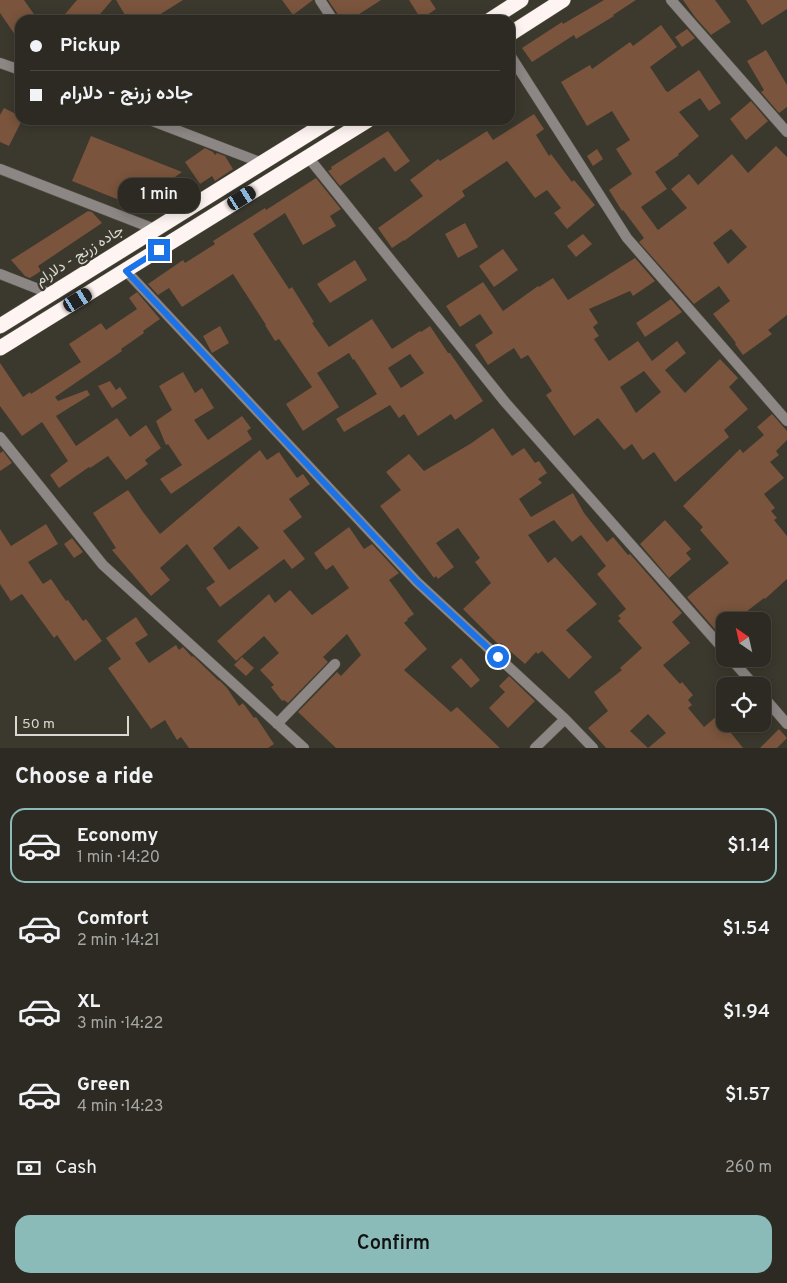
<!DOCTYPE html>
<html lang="en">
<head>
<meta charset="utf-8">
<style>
  :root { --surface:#2c2a22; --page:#38362f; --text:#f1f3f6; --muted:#a6a7a5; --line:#484640; --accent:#8bbbb9 }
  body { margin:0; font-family:Overpass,Vazirmatn,sans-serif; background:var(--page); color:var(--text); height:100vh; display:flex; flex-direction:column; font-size:19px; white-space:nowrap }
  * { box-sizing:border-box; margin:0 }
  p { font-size:16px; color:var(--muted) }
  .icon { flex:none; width:28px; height:28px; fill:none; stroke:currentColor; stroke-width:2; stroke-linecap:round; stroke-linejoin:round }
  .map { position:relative; height:748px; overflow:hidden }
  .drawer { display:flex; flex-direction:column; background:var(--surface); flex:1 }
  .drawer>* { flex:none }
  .top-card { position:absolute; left:15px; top:15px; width:500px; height:110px; border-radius:15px; box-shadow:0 2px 12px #0003,0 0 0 1px var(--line); display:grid; align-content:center; height:110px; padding:0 15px; background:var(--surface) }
  .needle { width:32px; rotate:326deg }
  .controls { position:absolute; left:716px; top:612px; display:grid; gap:10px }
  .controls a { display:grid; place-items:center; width:55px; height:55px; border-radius:10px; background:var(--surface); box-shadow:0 2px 12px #0003,0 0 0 1px var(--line); font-size:25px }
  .scale { position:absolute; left:15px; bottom:12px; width:114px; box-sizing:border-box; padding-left:5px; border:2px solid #dad8d2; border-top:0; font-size:14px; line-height:18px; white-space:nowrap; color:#dad8d2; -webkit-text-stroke:4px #3b382d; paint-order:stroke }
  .end { position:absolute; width:22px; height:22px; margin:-11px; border:6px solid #1a73e8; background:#fff; box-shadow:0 0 0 2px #fff }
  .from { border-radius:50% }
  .bubble { position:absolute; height:35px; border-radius:15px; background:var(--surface); box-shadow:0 2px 12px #0003,0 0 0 1px var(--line); font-size:16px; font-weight:600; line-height:35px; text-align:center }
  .car { position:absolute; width:15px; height:30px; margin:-15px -8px; border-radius:6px; box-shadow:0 0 4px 1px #0007; background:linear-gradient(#222 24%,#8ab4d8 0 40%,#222 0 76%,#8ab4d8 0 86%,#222 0) }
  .top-card b { display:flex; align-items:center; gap:18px; height:48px; font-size:19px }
  .top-card b+b { border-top:1px solid var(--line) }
  .top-card i { width:12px; height:12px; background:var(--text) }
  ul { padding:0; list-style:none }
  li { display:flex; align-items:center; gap:15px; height:75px; margin:0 10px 8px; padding:0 5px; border:2px solid transparent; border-radius:15px }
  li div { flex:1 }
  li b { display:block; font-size:19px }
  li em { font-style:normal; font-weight:600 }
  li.on { border-color:var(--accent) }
  li>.icon { width:45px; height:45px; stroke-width:1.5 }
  h2 { padding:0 15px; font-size:22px; line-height:60px }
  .pay { display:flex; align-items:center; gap:12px; height:55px; padding:0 15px; font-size:19px }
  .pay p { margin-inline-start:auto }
  .button { display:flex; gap:10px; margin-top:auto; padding:10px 15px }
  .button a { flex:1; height:58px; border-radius:15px; background:var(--accent); color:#111; font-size:20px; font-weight:600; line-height:58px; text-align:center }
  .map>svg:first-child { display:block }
  .building { fill:#7a543c; fill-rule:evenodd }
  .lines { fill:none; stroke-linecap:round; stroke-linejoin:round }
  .street-casing { stroke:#58554b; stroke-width:11 }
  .highway-casing { stroke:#58554b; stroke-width:16 }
  .street { stroke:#8c8684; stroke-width:10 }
  .highway { stroke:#fef4f1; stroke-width:15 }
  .route { stroke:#1a73e8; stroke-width:6 }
  .labels { text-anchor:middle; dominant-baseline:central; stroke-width:4.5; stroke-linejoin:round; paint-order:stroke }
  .street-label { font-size:15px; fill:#dad8d2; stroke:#3b382d }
</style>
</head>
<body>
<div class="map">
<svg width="787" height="748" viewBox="0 0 787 748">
  <rect width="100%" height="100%" fill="#3b382d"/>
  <path class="building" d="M0,0H24L38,20H20V42L0,13Z
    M77,0H112L95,20H60Z
    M116,0H183L151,20H128Z
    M282,0H313L293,15Z
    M328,0H381L350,20H340L339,16Z
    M409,0H430L436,9L421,19Z
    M604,0H636L613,15L614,16L576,39L574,35L532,62L522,48L562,22L563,24Z
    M683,0H715L731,22L711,35L695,17Z
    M746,0H787V9L762,25Z
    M661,25L677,47L650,67L666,91L668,92L699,70L721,103L709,111L700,98L679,112L699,136L678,154L679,155L655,172L667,189L641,207L658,230L687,208L671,189L689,174L698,185L732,154L748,173L776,146L787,157V315L768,330L772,334L743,355L735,344L736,343L713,314L730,301L719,286L694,304L639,242L644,238L623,210L622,211L609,190L632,174L616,149L630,140L612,111L587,126L561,82L590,65L592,69L630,42L633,46ZM731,229L747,247L728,264L713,243Z
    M687,29L695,38L682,47L675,37Z
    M766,50L787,85V107L779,113L761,92L764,90L747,61Z
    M751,101L768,121L746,140L730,119Z
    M4,108L20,116V120H22L9,146L0,142V115Z
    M534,114L544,129L536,135L549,156L551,154L572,182L574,180L595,205L567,229L554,213L561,208L547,190L535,198L507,161L462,191L465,196L404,241V240L392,248L378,228L423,196L410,180L438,159L440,161L487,131L493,140Z
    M388,131L410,161L395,172L384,157L340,186L328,171L332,169L331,167Z
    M91,136L182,172L134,206L72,181Z
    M205,148L213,152L215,155L217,153L225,156L233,169L215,181L212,176L200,184L185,162Z
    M597,149L603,159L593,166L587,156Z
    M316,178L341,209L330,216L336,226L303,245L285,213L253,234L289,289L292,287L314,322L312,323L329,347L372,319L392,349L420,331L421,332L430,326L448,353H450L483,401L455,420L451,414L418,436L404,414L399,418L390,405L344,432L336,419L377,394L354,359L353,360L349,353L317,373L339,407L303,431L286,404L312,387L279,339L275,341L265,325H266L233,274L182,307L169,288L158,295L148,284L183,260L185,263L215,244L213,241L265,208L266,210ZM410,354L424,373L401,388L388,368Z
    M88,211L92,212L102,223L38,266L41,271L30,278L25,276L11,260Z
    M465,223L478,247L458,258L445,234Z
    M583,234L592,244L576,257L567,246Z
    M503,249L518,270L494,287L479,266Z
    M635,258L655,281L633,296L630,291L589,309L598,323L593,327L599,336L594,339L609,361L638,341L652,361L677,341L686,353L665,370L685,393L720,359L738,378L729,387L748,409L724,430L729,437L675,482L654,452L643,460L632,444L624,450L598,418L574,436L546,395L552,391L528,355L521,359L514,348L488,365L475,345L493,333L480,314L460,327L446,306L483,282L503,311L538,286L539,287L553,278L568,300ZM644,371L661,392L636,413L620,387Z
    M355,260L367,280L330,303L317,284Z
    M137,292L160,319L143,331L144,333L121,349L122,351L55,397L58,401L87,390L90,395L56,416L76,446L117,418L130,437L146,425L161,448L145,460L148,464L126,480L108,456L90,468L89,467L59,488L50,475L68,461L42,422L22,436L0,406V363L23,397L30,392L31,394L81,362L69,344L101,323L106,330L137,309L129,298Z
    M671,299L682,312L645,337L636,323Z
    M220,326L229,343L212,353L203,336Z
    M183,372L195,393L202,388L214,408L194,420L208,440L242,416L251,428L247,431L252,439L171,494L160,479L182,465L168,444L166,445L156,421L172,410L159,386Z
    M110,381L116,390L120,387L127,398L112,408L98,386Z
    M772,414L787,431V440L776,451L779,455L770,462L784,478L764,494L775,508L771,511L777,518L774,520L787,536V579L765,599L764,598L746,612L754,621H725V641L687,597L729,563L700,530L703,527L683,506L740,449L743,453L764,435L757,427Z
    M493,428L512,456L524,448L535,463L539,461L547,473L538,479L542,483L519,499L531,517L573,493L584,513L607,542L613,537L628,555L630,554L682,613L672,622L690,643L663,665L680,684L682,682L693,695L688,700L692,705L688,708L704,727L725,709V724H742L731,733L743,748H648L666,733L648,714L630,731L648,748H606L588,728L608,711L594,692L622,670L620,668L642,648L618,621L621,618L618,616L626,609L597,574L606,566L581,535L572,542L554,520L528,535L548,563L555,557L597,604L566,630L592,657L569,679L542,651L538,654L536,652L525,664L501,643L499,645L463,609L491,583L475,562L480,558L458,528L436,543L454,567L438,579L436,576L434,578L380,506L401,490L386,472L409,454L424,471L470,444Z
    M260,450L267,460L279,452L297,478L303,474L310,484L289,499L302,517L283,531L305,559L292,569L284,559L220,607L206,588L215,582L187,544L160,568L170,580L151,596L112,550L116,548L93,513L128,490L143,512L160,534ZM239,526L259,548L229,570L213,548Z
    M3,451L12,463L0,471V453Z
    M665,520L691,549L686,553L691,559L669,578L640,544Z
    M46,524L58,544L28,562L43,584L51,579L66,601L68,600L83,621L86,619L102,641L75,661L57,635L54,638L22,594L11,601L0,584V529L11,546Z
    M349,527L364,549L372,544L399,573L389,580L414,614L407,619L408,620L404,623L427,649L404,670L451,712L457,707L500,748H336L298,712L337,672L341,676L361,655L347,634L323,657L328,662L288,703L284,700L282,701L271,687L274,685L260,670L279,653L264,636L236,661L217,641L269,594L275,603L290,590L312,615L349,588L333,565L326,570L314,553Z
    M72,538L83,552L74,558L64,544Z
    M136,617L148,635L135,643L149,663L176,645L179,650L183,647L192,657L193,656L219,681V680L227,688L239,706L243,703L254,718L256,717L274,744L268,748H189L181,737L177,740L165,720L151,729L108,668L121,659L106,638Z
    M242,657L254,668L246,676L234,665Z
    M461,658L480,680L471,688L451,667Z
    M509,676L535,701L508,728L489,708L505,692L499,686Z
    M779,729L787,738L777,748H760Z"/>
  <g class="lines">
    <defs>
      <path id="street" d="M320,0L333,20
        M671,0L787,132
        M510,55L627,238L787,421
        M0,63L20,70
        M150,120L262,163
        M308,157L505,402L725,651
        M0,169L157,230
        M126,271L417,582L565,719L593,748
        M0,274L51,294
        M0,437L103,565L304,748
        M731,659L755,686
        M762,695L787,724
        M277,724L335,664
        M535,748L565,719"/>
      <path id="highway" d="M490,20L521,0
        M510,34L563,0
        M0,326L331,120
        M0,348L368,120"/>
    </defs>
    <use href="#street" class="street-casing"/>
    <use href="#highway" class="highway-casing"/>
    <use href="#street" class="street"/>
    <use href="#highway" class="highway"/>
  </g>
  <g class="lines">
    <path class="route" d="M159,250L126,271L417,582L498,657"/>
  </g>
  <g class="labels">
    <g class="street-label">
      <text transform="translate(80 256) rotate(-32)">جاده زرنج - دلارام</text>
    </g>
  </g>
</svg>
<div class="controls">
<a><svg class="needle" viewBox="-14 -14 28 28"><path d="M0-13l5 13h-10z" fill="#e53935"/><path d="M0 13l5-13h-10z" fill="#a6a7a5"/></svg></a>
<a><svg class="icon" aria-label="locate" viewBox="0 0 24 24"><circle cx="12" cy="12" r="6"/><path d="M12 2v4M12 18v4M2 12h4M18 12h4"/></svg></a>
</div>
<div class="scale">50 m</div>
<i class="end from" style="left:498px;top:657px"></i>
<i class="end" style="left:159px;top:250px"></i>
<div class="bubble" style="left:118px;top:178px;width:82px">1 min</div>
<i class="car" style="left:242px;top:198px;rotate:58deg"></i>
<i class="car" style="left:78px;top:300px;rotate:59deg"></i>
<div class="top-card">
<b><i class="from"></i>Pickup</b>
<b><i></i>جاده زرنج - دلارام</b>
</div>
</div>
<section class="drawer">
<h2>Choose a ride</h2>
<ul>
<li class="on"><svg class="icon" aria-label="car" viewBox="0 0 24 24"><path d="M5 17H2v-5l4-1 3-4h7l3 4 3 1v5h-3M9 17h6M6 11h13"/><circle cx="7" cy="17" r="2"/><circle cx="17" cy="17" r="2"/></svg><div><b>Economy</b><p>1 min · 14:20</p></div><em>$1.14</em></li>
<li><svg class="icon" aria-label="car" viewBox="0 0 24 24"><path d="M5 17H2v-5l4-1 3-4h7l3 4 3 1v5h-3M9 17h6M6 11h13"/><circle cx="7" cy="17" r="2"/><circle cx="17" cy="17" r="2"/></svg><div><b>Comfort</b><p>2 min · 14:21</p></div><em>$1.54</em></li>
<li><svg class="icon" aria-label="car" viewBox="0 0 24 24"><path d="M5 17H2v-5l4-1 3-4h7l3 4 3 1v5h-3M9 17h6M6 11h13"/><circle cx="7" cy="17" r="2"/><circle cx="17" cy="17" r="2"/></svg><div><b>XL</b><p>3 min · 14:22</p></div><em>$1.94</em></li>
<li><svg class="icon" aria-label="car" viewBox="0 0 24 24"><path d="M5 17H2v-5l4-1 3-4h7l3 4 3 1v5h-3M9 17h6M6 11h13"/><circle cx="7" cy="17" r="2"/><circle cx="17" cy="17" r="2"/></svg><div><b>Green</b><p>4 min · 14:23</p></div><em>$1.57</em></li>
</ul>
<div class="pay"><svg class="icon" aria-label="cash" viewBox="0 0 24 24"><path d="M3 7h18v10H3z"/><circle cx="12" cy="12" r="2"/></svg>Cash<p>260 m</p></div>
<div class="button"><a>Confirm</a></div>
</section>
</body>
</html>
